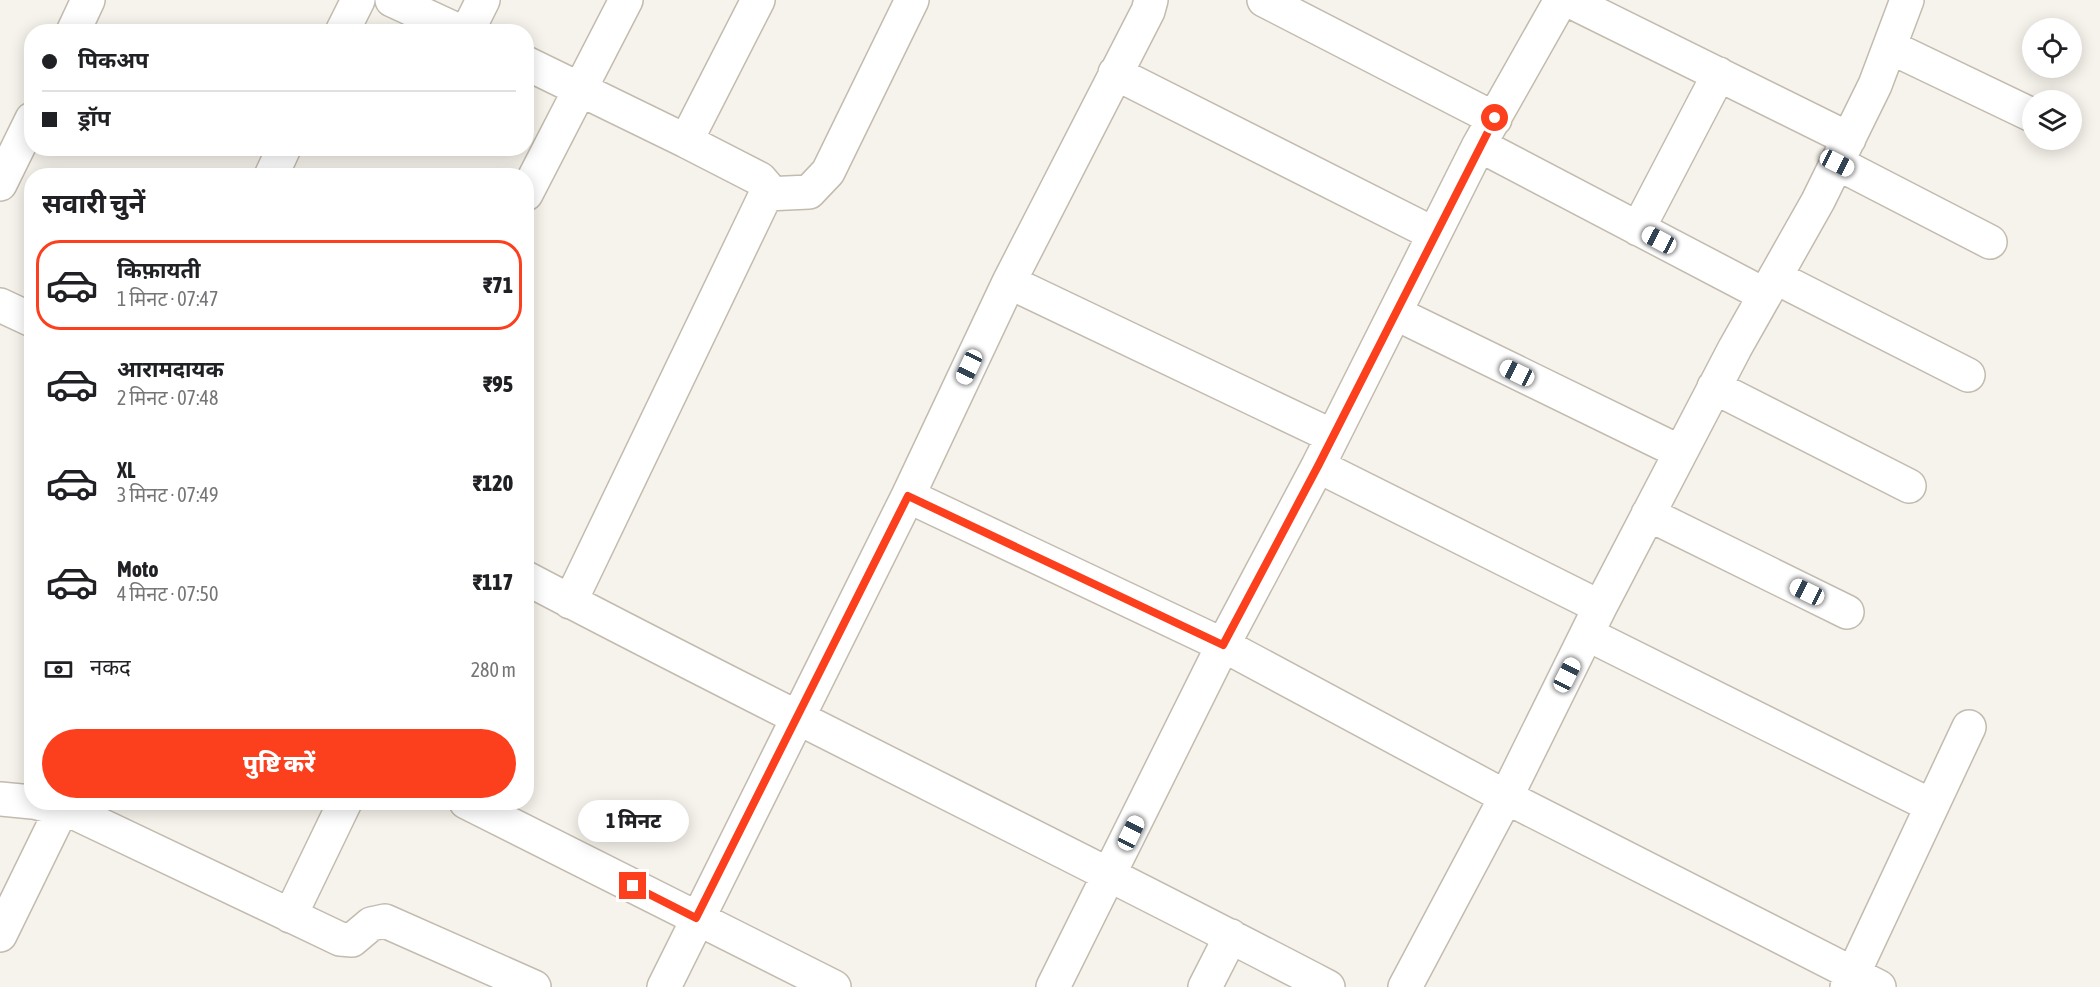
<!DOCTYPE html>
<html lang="hi">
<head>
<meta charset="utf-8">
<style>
  :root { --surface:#fff; --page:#f2f2f2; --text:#202124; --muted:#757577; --line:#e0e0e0; --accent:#fc3f1d }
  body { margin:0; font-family:"Asap Condensed","Noto Sans Devanagari",sans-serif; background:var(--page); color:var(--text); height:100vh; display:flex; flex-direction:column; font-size:22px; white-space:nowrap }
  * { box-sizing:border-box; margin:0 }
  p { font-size:20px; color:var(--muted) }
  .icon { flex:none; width:33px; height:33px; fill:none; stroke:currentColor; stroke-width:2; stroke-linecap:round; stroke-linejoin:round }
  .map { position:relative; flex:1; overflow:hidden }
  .sheet { position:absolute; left:24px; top:168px; width:510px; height:642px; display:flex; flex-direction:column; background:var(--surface); border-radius:24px; box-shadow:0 3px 15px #0003 }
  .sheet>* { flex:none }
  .top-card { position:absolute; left:24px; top:24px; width:510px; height:132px; border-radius:24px; box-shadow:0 3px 15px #0003; display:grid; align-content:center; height:132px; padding:0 18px; background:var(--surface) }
  .fabs { position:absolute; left:2022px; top:18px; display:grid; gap:12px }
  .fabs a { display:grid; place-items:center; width:60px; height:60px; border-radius:50%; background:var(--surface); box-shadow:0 3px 15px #0003; font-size:30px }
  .end { position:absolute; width:27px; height:27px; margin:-14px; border:8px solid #fc3f1d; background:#fff; box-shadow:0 0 0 3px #fff }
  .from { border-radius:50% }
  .bubble { position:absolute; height:42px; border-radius:21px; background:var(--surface); box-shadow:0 3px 15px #0003; font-size:20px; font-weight:800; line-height:42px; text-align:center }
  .car { position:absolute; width:18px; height:36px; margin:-18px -9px; border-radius:8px; box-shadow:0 0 4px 2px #0007; background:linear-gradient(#fff 24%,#345 0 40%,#fff 0 76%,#345 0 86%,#fff 0) }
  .top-card b { display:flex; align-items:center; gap:21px; height:57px; font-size:22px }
  .top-card b+b { border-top:2px solid var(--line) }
  .top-card i { width:15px; height:15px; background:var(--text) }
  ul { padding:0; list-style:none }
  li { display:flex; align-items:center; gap:18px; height:90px; margin:0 12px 9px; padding:0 6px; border:3px solid transparent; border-radius:24px }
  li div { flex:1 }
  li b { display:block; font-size:22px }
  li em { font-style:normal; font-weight:800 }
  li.active { border-color:var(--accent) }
  li>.icon { width:54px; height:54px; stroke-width:1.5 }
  h2 { padding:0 18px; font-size:27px; line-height:72px }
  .pay { display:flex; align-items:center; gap:15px; height:66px; padding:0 18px; font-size:22px }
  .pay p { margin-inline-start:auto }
  .button { display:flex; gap:12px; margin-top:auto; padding:12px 18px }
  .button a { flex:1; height:69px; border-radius:36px; background:var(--accent); color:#fff; font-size:24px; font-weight:800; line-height:69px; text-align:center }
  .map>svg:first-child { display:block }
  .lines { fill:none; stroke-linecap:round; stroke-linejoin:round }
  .minor-casing { stroke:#c2bbae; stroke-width:36 }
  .minor { stroke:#fff; stroke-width:33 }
  .route { stroke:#fc3f1d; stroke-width:8 }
</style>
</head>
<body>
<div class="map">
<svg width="2100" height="987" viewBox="0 0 2100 987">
  <rect width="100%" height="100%" fill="#f6f3ec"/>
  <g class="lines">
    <defs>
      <path id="minor" d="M392,0L461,32
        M1264,0L1495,119
        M1568,0L1849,139
        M73,32L88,0
        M342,32L358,0
        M467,32L483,0
        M1890,47L2032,115
        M526,63L686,141
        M1115,73L1434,234
        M1479,145L1765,295
        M1837,163L1990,242
        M271,176L284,148
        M0,184L32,119
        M526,194L626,0
        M766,194L809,192L828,172L912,0
        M1638,229L1719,74
        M1775,277L1968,375
        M1009,282L1332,436
        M0,305L32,320
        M1395,313L1680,452
        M1714,387L1909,486
        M1318,466L1600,607
        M908,496L1223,645L1506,797L1879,987
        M1648,514L1847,612
        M526,578C792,718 1062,848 1328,987
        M570,602L766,194V186L760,179L686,141L758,0
        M1587,634L1932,806
        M0,799L32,802
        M34,802L73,812L340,939L352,940L371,924L385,921L534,987
        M466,802L834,987
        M290,916L345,802
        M0,935L65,802
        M664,987L908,496L1009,282L1148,11L1151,0
        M1053,987L1223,645L1318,466L1479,145L1561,0
        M1205,987L1231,936
        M1405,987L1506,797L1600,607L1735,348L1818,201L1875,85L1907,0
        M1847,987L1969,727"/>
    </defs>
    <use href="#minor" class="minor-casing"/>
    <use href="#minor" class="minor"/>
  </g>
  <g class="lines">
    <path class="route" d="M633,886L696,918L908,496L1223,645L1318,466L1495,118"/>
  </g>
</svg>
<div class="fabs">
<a><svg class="icon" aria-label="locate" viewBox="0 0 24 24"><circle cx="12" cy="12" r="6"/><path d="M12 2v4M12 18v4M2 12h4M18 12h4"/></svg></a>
<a><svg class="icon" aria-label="layers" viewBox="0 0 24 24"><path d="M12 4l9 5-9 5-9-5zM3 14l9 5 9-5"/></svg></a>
</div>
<i class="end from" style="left:1495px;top:118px"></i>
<i class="end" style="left:633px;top:886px"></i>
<div class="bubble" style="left:578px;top:800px;width:111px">1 मिनट</div>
<i class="car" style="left:1837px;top:163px;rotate:117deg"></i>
<i class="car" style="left:1659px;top:240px;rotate:298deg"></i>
<i class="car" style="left:969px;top:367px;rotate:205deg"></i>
<i class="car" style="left:1517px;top:373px;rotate:296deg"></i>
<i class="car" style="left:1807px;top:592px;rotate:296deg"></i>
<i class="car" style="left:1567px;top:675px;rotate:27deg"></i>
<i class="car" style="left:1131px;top:833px;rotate:26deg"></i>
<div class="top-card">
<b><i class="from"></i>पिकअप</b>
<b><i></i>ड्रॉप</b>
</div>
<section class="sheet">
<h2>सवारी चुनें</h2>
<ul>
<li class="active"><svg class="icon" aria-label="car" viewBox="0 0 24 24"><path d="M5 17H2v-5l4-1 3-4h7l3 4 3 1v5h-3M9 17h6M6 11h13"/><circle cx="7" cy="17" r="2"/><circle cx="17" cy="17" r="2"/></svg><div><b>किफ़ायती</b><p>1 मिनट · 07:47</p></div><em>₹71</em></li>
<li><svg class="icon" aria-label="car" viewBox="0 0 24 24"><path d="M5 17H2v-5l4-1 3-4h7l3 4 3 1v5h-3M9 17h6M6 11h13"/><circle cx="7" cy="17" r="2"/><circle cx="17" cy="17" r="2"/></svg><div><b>आरामदायक</b><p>2 मिनट · 07:48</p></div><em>₹95</em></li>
<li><svg class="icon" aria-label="car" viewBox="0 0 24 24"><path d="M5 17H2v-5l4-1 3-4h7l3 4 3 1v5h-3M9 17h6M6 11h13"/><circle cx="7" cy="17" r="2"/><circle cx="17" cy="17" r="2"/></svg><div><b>XL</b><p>3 मिनट · 07:49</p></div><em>₹120</em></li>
<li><svg class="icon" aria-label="car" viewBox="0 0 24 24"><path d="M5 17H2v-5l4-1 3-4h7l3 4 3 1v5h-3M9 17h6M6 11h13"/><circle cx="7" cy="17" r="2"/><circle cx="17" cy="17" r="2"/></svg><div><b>Moto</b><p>4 मिनट · 07:50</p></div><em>₹117</em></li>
</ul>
<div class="pay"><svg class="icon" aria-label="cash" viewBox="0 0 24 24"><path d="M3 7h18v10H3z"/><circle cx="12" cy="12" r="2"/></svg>नकद<p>280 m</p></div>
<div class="button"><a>पुष्टि करें</a></div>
</section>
</div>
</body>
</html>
